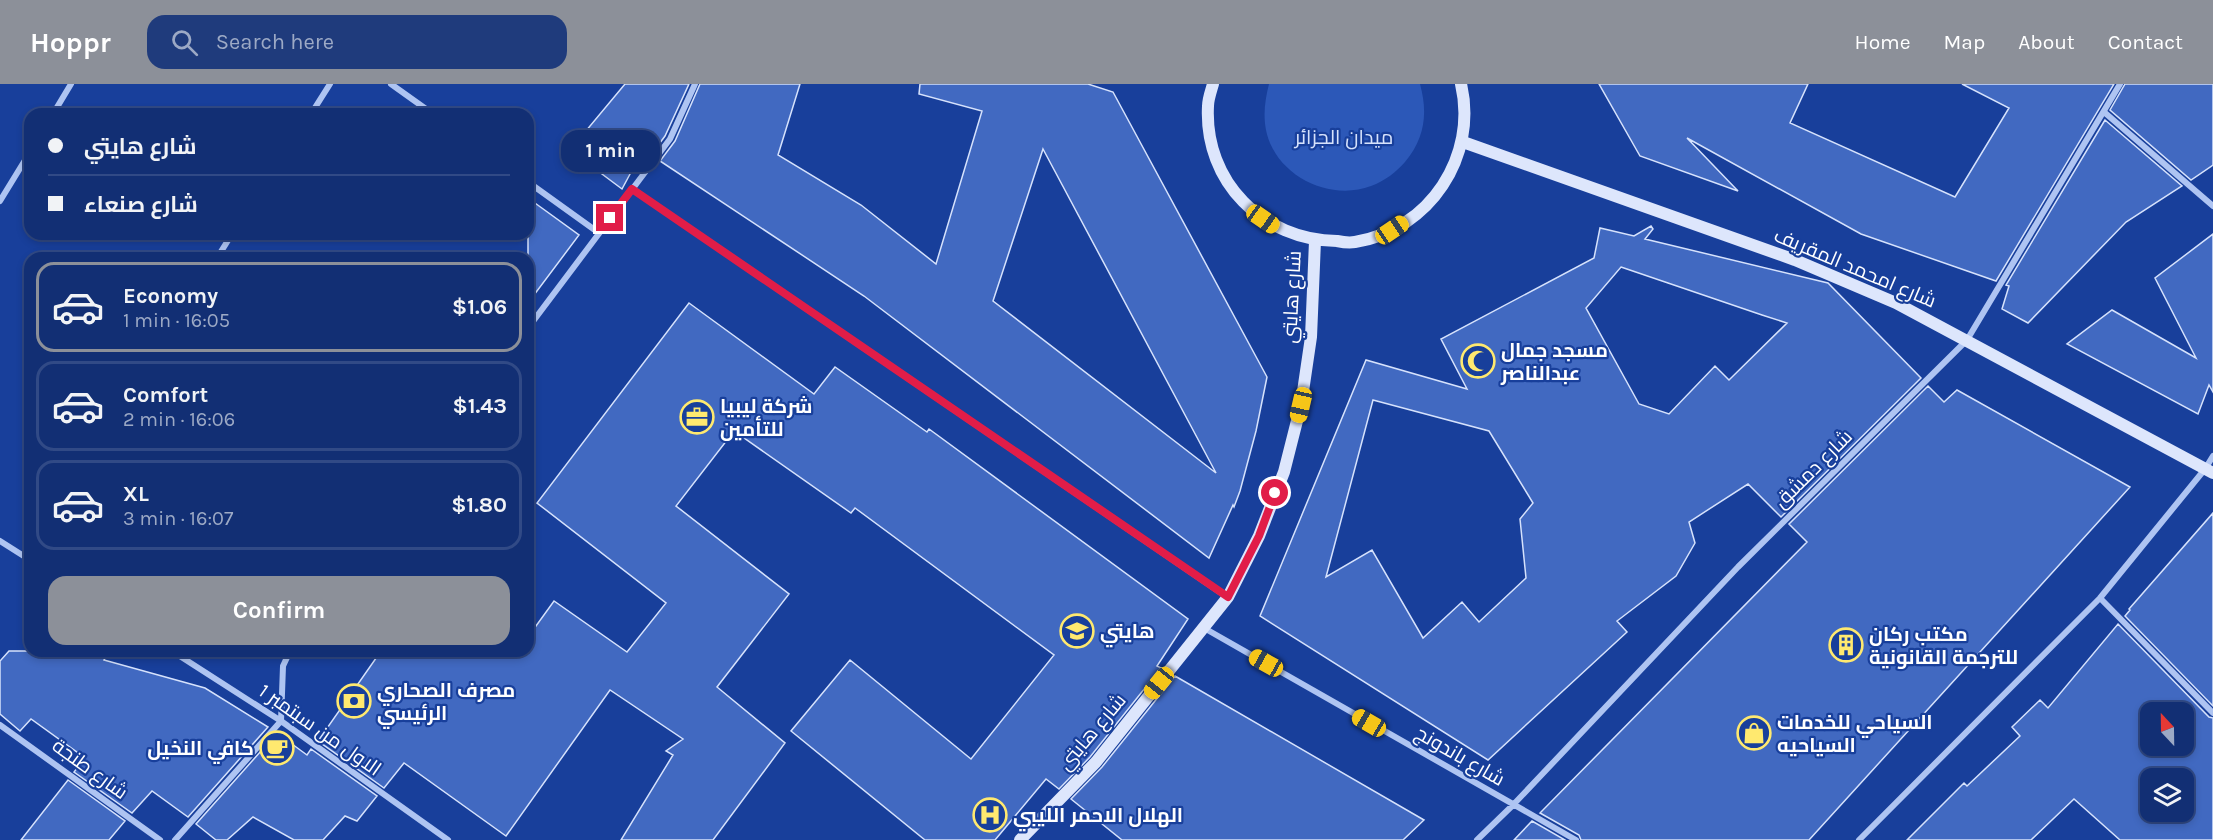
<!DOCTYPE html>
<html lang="en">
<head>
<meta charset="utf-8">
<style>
  :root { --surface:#122f74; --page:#1f3b7c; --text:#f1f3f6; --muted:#9ca9c5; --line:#314a86; --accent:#8c9099 }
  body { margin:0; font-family:Karla,Cairo,sans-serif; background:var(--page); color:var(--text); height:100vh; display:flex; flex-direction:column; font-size:22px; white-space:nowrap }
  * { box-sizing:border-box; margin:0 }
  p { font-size:20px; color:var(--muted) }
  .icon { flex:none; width:33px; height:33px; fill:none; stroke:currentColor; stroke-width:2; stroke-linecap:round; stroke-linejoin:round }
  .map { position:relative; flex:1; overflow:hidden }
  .details { position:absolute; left:24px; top:168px; width:510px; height:405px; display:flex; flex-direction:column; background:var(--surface); border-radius:18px; box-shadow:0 3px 9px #0003,0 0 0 2px var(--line) }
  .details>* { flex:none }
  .guide { position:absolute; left:24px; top:24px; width:510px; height:132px; border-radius:18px; box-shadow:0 3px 9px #0003,0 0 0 2px var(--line); display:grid; align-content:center; height:132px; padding:0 24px; background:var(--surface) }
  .needle { width:39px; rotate:338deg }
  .fabs { position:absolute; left:2140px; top:618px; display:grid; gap:12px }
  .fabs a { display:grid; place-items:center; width:54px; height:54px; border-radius:12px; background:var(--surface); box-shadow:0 3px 9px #0003,0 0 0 2px var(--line); font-size:30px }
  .end { position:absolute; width:27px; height:27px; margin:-14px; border:8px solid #e11d48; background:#fff; box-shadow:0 0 0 3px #fff }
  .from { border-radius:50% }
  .bubble { position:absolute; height:42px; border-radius:18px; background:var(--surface); box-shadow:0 3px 9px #0003,0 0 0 2px var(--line); font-size:20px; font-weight:700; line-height:42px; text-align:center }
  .car { position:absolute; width:18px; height:36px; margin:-18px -9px; border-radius:8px; box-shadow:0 0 4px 2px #0007; background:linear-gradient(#f5c518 24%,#345 0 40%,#f5c518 0 76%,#345 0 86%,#f5c518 0) }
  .guide b { display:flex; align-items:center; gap:21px; height:57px; font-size:22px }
  .guide b+b { border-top:2px solid var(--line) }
  .guide i { width:15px; height:15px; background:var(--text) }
  ul { padding:10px 0 0; list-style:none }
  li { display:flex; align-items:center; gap:18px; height:90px; margin:0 12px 9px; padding:0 12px; border:3px solid var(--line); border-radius:18px }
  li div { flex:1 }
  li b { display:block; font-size:22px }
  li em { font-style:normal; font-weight:700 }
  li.active { border-color:var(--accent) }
  li>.icon { width:54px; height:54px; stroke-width:1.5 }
  .cta { display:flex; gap:12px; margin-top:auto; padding:12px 24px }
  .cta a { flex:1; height:69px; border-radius:18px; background:var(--accent); color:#fff; font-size:24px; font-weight:700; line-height:69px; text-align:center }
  header { display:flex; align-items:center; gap:36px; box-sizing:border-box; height:84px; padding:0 30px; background:var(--accent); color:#fff }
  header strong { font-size:28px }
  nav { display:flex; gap:33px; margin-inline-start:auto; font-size:21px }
  .search { width:420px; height:54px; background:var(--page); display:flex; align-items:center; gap:15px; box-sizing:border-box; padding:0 21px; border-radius:18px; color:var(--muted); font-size:22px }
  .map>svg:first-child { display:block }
  .green { fill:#2c58b8 }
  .building { fill:#4169c1; stroke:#d6e2fc; stroke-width:1.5; fill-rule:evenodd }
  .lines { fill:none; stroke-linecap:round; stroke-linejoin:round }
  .street { stroke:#aec4f2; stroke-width:6 }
  .secondary { stroke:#dde6fc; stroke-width:12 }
  .route { stroke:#e11d48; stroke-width:8 }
  .labels { text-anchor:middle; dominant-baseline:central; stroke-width:4.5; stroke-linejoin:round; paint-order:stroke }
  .park-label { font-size:20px; fill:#d6e2fc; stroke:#183f9b }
  .street-label { font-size:20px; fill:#fff; stroke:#183f9b }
  .poi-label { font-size:20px; font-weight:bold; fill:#fff; stroke:#183f9b; text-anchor:start }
</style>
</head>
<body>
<header>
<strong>Hoppr</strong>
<div class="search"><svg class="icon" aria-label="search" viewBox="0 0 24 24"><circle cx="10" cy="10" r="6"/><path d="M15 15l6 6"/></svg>Search here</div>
<nav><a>Home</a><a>Map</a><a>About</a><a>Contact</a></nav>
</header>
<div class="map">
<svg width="2213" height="756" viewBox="0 0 2213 756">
  <rect width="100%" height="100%" fill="#183f9b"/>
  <path class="green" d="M1269,0H1420C1428,29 1425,54 1405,78C1396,88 1385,97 1371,102C1329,118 1275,91 1266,46C1263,30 1265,16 1269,0Z"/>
  <path class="building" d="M625,0H689L665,52L651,71L643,66L622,105L570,66Z
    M700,0H800L778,71L861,121L936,180L982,27L919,10L920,0H1088L1113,8L1267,293L1256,347L1240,407L1234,423L1233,421L1209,474L864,212L660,77L675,57ZM1043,65L1216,389L993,217Z
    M1599,0H1808L1790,39L1955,113L2009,24L1962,0H2114L1996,197L1861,150L1687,54L1738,107L1640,72Z
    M2125,0H2213V81L2191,96L2110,26Z
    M2105,36L2182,102L2126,138L2028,239L2002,225L2009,202L2006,201Z
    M528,114L579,151L528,219Z
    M1651,142L1653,145L1645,155L1828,199L1921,294L1781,433L1748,400L1689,438L1695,459L1676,492L1617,537L1627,548L1488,676L1260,532L1366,276L1467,305L1441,255L1594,174L1600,144L1634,152ZM1621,183L1762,231L1787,239L1729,296L1715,282L1669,330L1639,320L1586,224ZM1373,316L1489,347L1533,419L1520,435L1526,494L1479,538L1462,518L1423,554L1372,466L1326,493Z
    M2213,150V308L2209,301L2198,330L2067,260L2112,226L2196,274L2155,194Z
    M689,219L814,310L835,283L927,348L929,345L1188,535L1157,582L1161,584L1090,673L1059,705L1046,695L995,756H925L791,647L850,576L971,675L1054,571L855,424L851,429L734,347L676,422L789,510L717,603L785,659L713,756H621L673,671L666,667L683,655L610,606L506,752L404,679L384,704L318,657L381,567H528V553L554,517L627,568L666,519L537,419Z
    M1928,302L1944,318L1957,306L2130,403L1809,756H1581L1579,751L1540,729L1807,458L1789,440Z
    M2213,429V622L2125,532L2130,526L2129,525Z
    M2118,540L2209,633L2213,634V756H2120L2074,715L2031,756H1907L1964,699L1967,702L2020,652L2012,643L2040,616L2048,624ZM2151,628H2184V662H2151ZM2151,694H2184V728H2151Z
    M9,567H108L104,576L205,604L268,643L188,733L152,707L132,729L74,688L85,674L31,635L20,647L0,630V577Z
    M1175,592L1424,736L1403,756H1122L1071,715L1102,683Z
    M277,649L307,671L311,665L377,712L357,737L345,732L323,756H294L253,733L227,756H216L196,740Z
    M68,696L125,737L109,756H21Z
    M1532,737L1565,756H1514Z"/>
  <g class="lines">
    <path class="street" d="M391,0L433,30
      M2104,28L2213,122
      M53,30L71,0
      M311,30L330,0
      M528,98L599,149
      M632,105L1227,513
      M0,117L30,68
      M217,174L232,150
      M528,244L670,55L695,0
      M0,457L30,476
      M2100,514L2213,629
      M1204,544L1576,756
      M172,567L281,637L448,756
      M0,641L160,756
      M175,756L281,637L283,582L290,567
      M1477,756L1513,721L1738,483L1967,256L2120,0
      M1859,756L2100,514L2205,385L2213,372"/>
    <path class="secondary" d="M1213,0C1211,7 1208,15 1208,22C1204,98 1263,156 1337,157C1342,158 1349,159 1355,158C1430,146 1478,72 1461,0
      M1463,58L1795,176L1896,219L2213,389
      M1020,756L1096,678L1228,513L1259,452L1284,388L1301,321L1311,253L1315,157"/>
  </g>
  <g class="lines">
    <path class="route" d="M610,134L632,105L1228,513L1259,452L1275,409"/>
  </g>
  <defs>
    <symbol id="mosque-ring" viewBox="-11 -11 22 22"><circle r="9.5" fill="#183f9b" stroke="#ffe96f" stroke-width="1.5"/><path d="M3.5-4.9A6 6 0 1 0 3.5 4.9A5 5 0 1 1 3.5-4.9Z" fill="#ffe96f"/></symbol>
    <symbol id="office-ring" viewBox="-11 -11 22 22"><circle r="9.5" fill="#183f9b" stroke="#ffe96f" stroke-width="1.5"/><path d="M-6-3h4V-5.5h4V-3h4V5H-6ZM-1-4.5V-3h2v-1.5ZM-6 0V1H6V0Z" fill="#ffe96f"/></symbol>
    <symbol id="school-ring" viewBox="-11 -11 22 22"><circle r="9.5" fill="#183f9b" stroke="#ffe96f" stroke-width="1.5"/><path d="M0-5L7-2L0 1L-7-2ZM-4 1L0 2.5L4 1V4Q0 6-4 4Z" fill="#ffe96f"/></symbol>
    <symbol id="building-ring" viewBox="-11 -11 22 22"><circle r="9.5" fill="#183f9b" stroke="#ffe96f" stroke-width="1.5"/><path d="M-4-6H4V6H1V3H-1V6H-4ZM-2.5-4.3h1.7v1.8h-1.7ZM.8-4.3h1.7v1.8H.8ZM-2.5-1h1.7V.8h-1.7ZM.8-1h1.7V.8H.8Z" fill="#ffe96f"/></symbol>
    <symbol id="bank-ring" viewBox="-11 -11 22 22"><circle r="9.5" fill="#183f9b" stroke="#ffe96f" stroke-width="1.5"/><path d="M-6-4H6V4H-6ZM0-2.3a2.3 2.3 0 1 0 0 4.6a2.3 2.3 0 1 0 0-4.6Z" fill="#ffe96f"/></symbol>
    <symbol id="shop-ring" viewBox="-11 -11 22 22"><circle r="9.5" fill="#183f9b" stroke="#ffe96f" stroke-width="1.5"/><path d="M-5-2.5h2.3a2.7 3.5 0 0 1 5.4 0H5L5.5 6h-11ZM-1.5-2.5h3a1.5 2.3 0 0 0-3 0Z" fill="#ffe96f"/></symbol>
    <symbol id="cafe-ring" viewBox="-11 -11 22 22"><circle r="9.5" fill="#183f9b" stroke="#ffe96f" stroke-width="1.5"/><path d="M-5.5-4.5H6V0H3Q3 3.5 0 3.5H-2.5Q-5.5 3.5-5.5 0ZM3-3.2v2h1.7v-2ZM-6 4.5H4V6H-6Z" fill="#ffe96f"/></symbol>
    <symbol id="hospital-ring" viewBox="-11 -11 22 22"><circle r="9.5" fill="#183f9b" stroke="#ffe96f" stroke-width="1.5"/><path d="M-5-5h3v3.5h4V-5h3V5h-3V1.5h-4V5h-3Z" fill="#ffe96f"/></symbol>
  </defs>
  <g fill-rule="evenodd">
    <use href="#mosque-ring" x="1459" y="258" width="38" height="38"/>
    <use href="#office-ring" x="678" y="314" width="38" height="38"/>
    <use href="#school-ring" x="1058" y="528" width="38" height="38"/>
    <use href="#building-ring" x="1827" y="542" width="38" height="38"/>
    <use href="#bank-ring" x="335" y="598" width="38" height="38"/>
    <use href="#shop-ring" x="1735" y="630" width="38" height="38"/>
    <use href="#cafe-ring" x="258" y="645" width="38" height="38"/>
    <use href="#hospital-ring" x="971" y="712" width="38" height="38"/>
  </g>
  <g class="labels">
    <g class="park-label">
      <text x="1344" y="53">ميدان الجزائر</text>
    </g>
    <g class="street-label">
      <text transform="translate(1855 184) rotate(23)">شارع امحمد المقريف</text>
      <text transform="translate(1292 213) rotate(-87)">شارع هايتي</text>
      <text transform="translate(1813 385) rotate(-45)">شارع دمشق</text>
      <text transform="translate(320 646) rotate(35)">الاول من سبتمبر 1</text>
      <text transform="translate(1092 648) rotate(-50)">شارع هايتي</text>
      <text transform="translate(1460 672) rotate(30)">شارع باندونج</text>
      <text transform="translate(90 685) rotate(36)">شارع طنجة</text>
    </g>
    <g class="poi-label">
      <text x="1501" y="266">مسجد جمال<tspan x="1501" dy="23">عبدالناصر</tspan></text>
      <text x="720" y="322">شركة ليبيا<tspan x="720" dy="23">للتأمين</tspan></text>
      <text x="1100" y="547">هايتي</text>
      <text x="1869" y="550">مكتب ركان<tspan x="1869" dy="23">للترجمة القانونية</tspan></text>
      <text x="377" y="606">مصرف الصحاري<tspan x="377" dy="23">الرئيسي</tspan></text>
      <text x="1777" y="638">السياحي للخدمات<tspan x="1777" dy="23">السياحيه</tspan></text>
      <text x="254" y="664" text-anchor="end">كافي النخيل</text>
      <text x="1013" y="731">الهلال الاحمر الليبي</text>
    </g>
  </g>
</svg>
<div class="fabs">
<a><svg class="needle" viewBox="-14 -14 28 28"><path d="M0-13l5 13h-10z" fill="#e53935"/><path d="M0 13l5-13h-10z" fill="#9ca9c5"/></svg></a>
<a><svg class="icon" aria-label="layers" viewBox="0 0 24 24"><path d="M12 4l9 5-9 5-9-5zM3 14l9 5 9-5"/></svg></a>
</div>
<i class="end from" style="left:1275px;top:409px"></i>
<i class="end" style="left:610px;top:134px"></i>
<div class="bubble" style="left:561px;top:46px;width:99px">1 min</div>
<i class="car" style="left:1263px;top:135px;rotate:125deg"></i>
<i class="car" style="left:1392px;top:146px;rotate:56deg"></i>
<i class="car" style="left:1301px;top:321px;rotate:193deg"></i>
<i class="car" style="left:1266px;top:579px;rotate:299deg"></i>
<i class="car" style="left:1159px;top:599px;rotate:219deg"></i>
<i class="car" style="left:1369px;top:639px;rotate:300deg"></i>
<div class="guide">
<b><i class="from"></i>شارع هايتي</b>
<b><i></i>شارع صنعاء</b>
</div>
<section class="details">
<ul>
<li class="active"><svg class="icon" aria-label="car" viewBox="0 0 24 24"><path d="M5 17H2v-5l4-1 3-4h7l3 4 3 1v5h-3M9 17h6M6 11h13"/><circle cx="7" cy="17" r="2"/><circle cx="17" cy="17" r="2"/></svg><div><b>Economy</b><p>1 min · 16:05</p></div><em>$1.06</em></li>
<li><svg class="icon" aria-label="car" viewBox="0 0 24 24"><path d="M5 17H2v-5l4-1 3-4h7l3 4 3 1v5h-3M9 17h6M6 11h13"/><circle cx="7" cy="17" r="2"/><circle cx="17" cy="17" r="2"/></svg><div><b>Comfort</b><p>2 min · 16:06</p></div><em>$1.43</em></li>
<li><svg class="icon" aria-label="car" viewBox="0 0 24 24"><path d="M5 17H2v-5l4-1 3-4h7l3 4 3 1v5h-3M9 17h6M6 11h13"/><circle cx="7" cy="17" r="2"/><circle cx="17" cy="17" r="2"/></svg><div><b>XL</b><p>3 min · 16:07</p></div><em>$1.80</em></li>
</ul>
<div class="cta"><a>Confirm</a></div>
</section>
</div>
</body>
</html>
